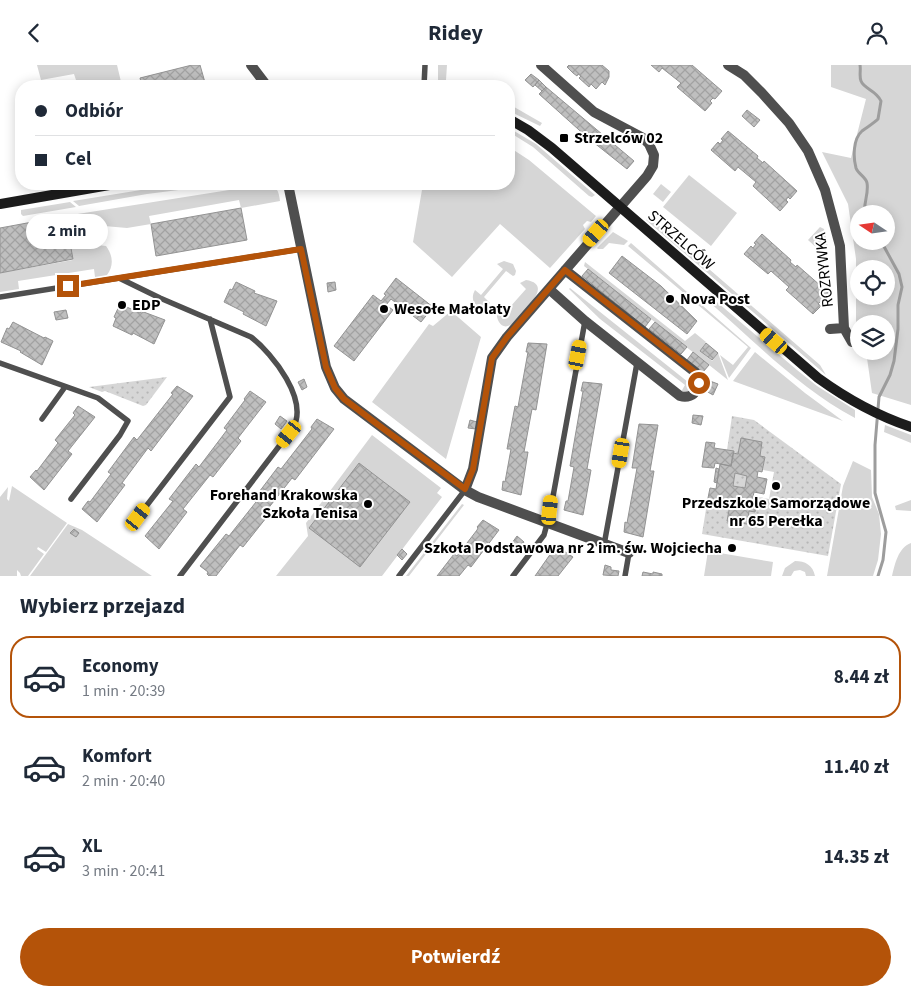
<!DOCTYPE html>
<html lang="pl">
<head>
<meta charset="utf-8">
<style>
  :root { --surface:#fff; --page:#f6f6f7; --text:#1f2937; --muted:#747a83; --line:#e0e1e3; --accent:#b45309 }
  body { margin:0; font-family:"Source Sans 3",sans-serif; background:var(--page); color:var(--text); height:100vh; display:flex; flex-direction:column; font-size:19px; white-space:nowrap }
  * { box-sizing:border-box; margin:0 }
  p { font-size:16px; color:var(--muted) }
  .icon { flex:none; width:28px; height:28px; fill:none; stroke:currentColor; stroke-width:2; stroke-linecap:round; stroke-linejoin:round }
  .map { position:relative; height:511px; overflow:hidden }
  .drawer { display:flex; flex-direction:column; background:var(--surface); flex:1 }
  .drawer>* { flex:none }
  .hud { position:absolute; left:15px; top:15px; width:500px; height:110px; border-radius:20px; box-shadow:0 2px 12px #0003; display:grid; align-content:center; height:110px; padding:0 20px; background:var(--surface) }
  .needle { width:32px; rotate:283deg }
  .buttons { position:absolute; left:850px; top:140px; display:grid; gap:10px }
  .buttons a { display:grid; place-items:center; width:45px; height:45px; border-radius:50%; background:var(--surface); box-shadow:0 2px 12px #0003; font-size:25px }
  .end { position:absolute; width:22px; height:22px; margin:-11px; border:6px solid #b45309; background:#fff; box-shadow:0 0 0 2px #fff }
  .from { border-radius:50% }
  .bubble { position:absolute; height:35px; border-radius:18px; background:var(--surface); box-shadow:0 2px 12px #0003; font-size:16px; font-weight:700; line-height:35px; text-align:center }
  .car { position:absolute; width:15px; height:30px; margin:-15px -8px; border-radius:6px; box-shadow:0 0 4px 1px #0007; background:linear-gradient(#f5c518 24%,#345 0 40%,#f5c518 0 76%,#345 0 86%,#f5c518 0) }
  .hud b { display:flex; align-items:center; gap:18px; height:48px; font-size:19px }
  .hud b+b { border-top:1px solid var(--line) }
  .hud i { width:12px; height:12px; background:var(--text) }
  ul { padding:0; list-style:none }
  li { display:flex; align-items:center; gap:15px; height:82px; margin:0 10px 8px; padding:0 10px; border:2px solid transparent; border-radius:20px }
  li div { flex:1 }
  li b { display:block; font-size:19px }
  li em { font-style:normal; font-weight:700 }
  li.selected { border-color:var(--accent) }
  li>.icon { width:45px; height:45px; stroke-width:1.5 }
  h2 { padding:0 20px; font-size:22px; line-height:60px }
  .primary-button { display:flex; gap:10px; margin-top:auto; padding:10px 20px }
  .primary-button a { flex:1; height:58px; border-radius:30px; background:var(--accent); color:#fff; font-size:20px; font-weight:700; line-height:58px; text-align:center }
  header { display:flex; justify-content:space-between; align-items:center; height:65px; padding:0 20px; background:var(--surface); font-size:22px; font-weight:700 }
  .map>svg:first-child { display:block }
  .green { fill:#d6d6d6; fill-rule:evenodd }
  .garden { fill:url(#garden-dots) }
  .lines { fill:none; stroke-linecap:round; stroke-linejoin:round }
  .stream { stroke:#9d9d9d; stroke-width:3 }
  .building { fill:url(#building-cross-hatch); stroke:#939393; fill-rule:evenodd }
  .lane { stroke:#4f4f4f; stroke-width:5.5 }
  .street { stroke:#4f4f4f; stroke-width:10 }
  .secondary { stroke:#1c1c1c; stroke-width:10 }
  .route { stroke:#b45309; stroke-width:6 }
  .poi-dot { fill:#000; stroke:#fff; stroke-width:2 }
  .labels { text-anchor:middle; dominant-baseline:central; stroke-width:4; stroke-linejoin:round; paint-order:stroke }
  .poi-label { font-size:16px; font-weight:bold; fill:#000; stroke:#fff; text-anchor:start }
  .street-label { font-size:16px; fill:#000; stroke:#fff }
</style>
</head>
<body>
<header><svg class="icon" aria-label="back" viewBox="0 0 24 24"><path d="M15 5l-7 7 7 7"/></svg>Ridey<svg class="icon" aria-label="person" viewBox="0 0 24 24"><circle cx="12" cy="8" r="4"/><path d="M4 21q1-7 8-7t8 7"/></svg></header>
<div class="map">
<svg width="911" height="511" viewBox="0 0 911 511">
  <defs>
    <pattern id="garden-dots" width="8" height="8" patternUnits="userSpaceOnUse" patternTransform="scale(1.25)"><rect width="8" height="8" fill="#d6d6d6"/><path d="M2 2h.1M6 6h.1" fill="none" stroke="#b6b6b6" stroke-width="1.8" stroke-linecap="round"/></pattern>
    <pattern id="building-cross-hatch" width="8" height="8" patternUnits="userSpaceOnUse" patternTransform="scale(1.25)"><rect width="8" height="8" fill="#bfbfbf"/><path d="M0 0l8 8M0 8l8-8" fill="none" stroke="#a2a2a2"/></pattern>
  </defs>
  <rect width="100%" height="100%" fill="#fff"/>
  <path class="green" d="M37,0H117L122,21H78L74,9L41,15Z
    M438,0H447L446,15L460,16L438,15Z
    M831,0H911V340L872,328L866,286H886V259H859V278L856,275V194L848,139L822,87L851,93L866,34L831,22ZM859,149H886V176H859ZM859,204H886V231H859Z
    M509,39L542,58L540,61L509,46Z
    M509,63L536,79L595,130L592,132L589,131L533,82L509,67Z
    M509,82L529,95L596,151L591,157L587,156L583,160L585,164L550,203L500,159L452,212L413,177L423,119H509Z
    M689,110L737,148L711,181L663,142Z
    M178,119H226L147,129L79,141L73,136Z
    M267,119C277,120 279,127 280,136L241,143L239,135L149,151L151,159L127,163L93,160L68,164L65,151Z
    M661,119L671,127L663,137L653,129Z
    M70,137L76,142L23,151L21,149V145Z
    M650,153L820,300L826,310L646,155Z
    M820,162L824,164L828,183L820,186L808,175Z
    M613,167L628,176L624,180L609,178L603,184H598L597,183Z
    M631,178L751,283L729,313L720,290L733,300L748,282L628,181Z
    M97,180L106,181C113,190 114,201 107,210L95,212L94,204L18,216L19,224L0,227V208L73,195L71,184Z
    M504,196L513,199L516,206L515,210L513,211L506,206L484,232L490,238L484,242C474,242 470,234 475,225L481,230L503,204L497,199Z
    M585,197L685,276L695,268L706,277L700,286L712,296L718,288L728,315L584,201Z
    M526,215C551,219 530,239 523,247C519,251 516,257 512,259C501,267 495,253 497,245L503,250L526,224L520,218Z
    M570,223L688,317L692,311L694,313L692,324L687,327H681L685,320L600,254L569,224Z
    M711,232L797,305L817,321L855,345V353C800,324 754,276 708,236Z
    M451,246L481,272L446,394L372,337L429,259L433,261Z
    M755,287L805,328L843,356L733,316Z
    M885,360L911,370V378L884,367Z
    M372,370L441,423L437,428L442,432L382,511H276L308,471L306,458Z
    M853,396L871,405L872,432L879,449L881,469L878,495L873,511H827L843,421Z
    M12,421L67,458L46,487L38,482L37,484L44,489L28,511H21L20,508L17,505V511H0V432L8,422L7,434L9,436Z
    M911,435V446L896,445L895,441Z
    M462,439L464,440L409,511H406Z
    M68,459L82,465L152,511H30Z
    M911,478V511H892C895,499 898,483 911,478Z
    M708,486L773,497L771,511H704Z
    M795,496C805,496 813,500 815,511H806L805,507L800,505L794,506L791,511H782L785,503Z"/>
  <path class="garden" d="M167,312L146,340L143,341L105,326L102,327L89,322Z
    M732,351L754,355L841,419L828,491L702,469L707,438L730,440L727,456L747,459L749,446L755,447L758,432L769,434L774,407L763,405L765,392L733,388L727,385Z
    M735,408L747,411L745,423L733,421Z"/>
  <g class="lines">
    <path class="stream" d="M860,0C861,5 859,11 861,16C864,24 876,25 881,36L878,54C873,59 867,62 862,66C853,74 853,92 856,103C858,109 866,112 867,118C869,129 863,138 865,149
      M878,511L883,495L886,467L875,428V380L879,332L890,310L894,296L898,264V240L902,222L899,209L881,176"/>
  </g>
  <path class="building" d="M192,0H200L206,21H142L140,13Z
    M569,0H602L609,6V12L605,20L602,17L596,24L591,19L589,22L579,13L581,11L578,9L577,11L573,8L567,2Z
    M651,0H692L722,26L715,34L713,33L710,36L712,38L705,46L677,22L681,18L662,3L659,7Z
    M531,9L539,15L533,22L525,15Z
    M539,15L546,22L542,26L535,20Z
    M546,22L634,96L627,104L588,73L539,29Z
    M747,45L760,55L754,62L742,51Z
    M728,66L758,91L757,93L763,98L764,96L797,126L790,134L788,132L786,135L788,137L780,146L753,121L756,117L738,102L735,106L711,85L718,77L720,79L723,75L721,74Z
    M241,143L247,175L156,191L151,159Z
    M65,151L73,194L0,208V163Z
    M762,169L791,195L790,197L796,202L797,200L830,229L823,237L821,236L818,239L821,241L813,249L786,225L789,222L771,206L768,209L744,189L751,181L753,183L756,179L754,178Z
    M622,191L661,221L697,256L687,269L609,208Z
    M588,204L651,254L645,262L582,211Z
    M396,213L433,242L421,257L391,234L386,240L393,245L354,296L334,281L373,230L381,236L386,230L384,229Z
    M236,217L255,226L254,228L277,236L266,261L243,249L244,247L224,237L230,224L232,225Z
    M335,217L336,225L328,227L327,218Z
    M120,239L140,248L141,246L165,255L154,279L133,268L132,270L113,261L116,253L114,252Z
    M66,245L68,253L56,255L54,247Z
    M13,257L44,273L45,272L53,276L42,300L20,287L21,286L1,277L7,263L9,264Z
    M655,257L687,282L681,289L649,264Z
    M528,278L547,279L536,345L532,344L524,387H528L521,430L502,425L503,416L505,417L511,384H507L515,341L518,342L528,287H526Z
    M706,278L718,288L712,295L700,286Z
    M693,287L709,300L703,307L687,295Z
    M304,314L307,322L302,325L298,317Z
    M710,316L718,319L713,330L706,326Z
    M583,317L602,319L587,404L591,405L583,450L564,445L566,436H568L574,402L570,401L583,326H581Z
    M177,321L193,331L151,386L148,383L122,418L125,420L97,457L82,444L88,436L90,437L111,409L108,407L134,372L137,375L173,329L171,328Z
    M250,326L266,337L238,373L241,376L213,412L210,410L183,444L187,447L159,484L145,471L173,436L169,434L196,399L199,402L227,365L224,363L245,335L244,334Z
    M78,341L95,352L68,386L72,389L44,425L30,412L36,405L37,406L58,378L55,375L75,350L73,348Z
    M693,350L703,351L701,360L692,358Z
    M280,351L287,356L281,364L275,359Z
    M317,354L334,364L295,415L292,413L267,445L270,448L243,482L240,480L216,511H209L207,509L208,507L200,501L226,469L229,471L256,437L253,435L278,402L281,404L312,364L311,362Z
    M470,355L477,357L476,364L468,363Z
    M639,359L658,360L650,406H654L643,472L624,467L625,457L627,458L637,403H632Z
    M741,373L762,377L760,391L765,392L762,407L758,406L757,412L767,414L764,429L754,427L753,432H758L755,447L749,446L747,459L727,456L730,440L725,439L724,441L707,438L710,423L716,424L720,399L731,401L733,388L738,389ZM735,408L747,411L745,423L733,421Z
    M706,377L715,378L714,383L734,386L731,401L715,398L714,403L702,402Z
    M359,398L410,437L360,502L309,463Z
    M716,403L719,404L717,418L714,417Z
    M483,455L499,465L471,502L468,500L459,511H437L454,489L457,491L477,465L478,463L477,462Z
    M74,464L79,468L76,472L70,468Z
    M517,471L524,477L519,484L512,478Z
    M556,481L573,492L558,511H535Z
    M402,484L407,489L402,495L397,490Z
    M605,500L611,502V505L619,506L618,511L603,510Z
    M643,507L653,509V507L662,509V511H642Z"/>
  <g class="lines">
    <path class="lane" d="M424,21L425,0
      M119,213L160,233L251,272C273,289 309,335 293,363L180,511
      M0,232L301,184
      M0,298L98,333L128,356L120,370L71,434
      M42,354L65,322
      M134,457L230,332L210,254
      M604,480L637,298
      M399,511L465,425
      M513,511L544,470L550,448L585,256
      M625,511L629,488"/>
    <path class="street" d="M251,0L267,21
      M728,0L744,10L762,28L789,58L808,86L825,125L840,181L844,263L852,277
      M288,119L326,302L335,323L344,334L465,425L478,432L629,488
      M549,224L585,256L680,331C695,335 704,320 695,307L565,205
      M830,264L844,263
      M465,425L473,404L492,293L507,272L647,111L653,101L654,90L649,79L643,73L594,47L541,0"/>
    <path class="secondary" d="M509,54L528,65L552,83L818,313C847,334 878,351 911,362
      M0,139L115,119"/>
  </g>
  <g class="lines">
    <path class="route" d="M68,221L301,184L326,302L335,323L344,334L377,359L465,424L473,404L492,293L507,272L565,205L695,307L698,312L699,318"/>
  </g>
  <g class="poi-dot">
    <rect x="559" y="68" width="10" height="10" rx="2.5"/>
    <circle cx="670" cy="234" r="5"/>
    <circle cx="122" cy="240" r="5"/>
    <circle cx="384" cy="244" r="5"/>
    <circle cx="776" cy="421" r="5"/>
    <circle cx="368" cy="439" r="5"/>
    <circle cx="732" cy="483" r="5"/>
  </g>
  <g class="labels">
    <g class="poi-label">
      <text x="574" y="73">Strzelców 02</text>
      <text x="680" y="234">Nova Post</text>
      <text x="132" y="240">EDP</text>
      <text x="394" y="244">Wesołe Małolaty</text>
      <text x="358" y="430" text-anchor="end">Forehand Krakowska<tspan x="358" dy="18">Szkoła Tenisa</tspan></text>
      <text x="776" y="438" text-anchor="middle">Przedszkole Samorządowe<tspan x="776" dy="18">nr 65 Perełka</tspan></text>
      <text x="722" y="483" text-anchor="end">Szkoła Podstawowa nr 2 im. św. Wojciecha</text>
    </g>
    <g class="street-label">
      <text transform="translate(681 175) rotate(41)">STRZELCÓW</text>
      <text transform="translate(824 205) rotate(-96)">ROZRYWKA</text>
    </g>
  </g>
</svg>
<div class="buttons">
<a><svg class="needle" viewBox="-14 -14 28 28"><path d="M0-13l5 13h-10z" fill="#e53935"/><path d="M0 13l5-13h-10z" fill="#747a83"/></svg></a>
<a><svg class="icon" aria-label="locate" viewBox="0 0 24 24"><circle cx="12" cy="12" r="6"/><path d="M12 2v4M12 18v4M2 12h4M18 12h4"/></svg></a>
<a><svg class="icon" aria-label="layers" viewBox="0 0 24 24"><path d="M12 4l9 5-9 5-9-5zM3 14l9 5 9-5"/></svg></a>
</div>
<i class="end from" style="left:699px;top:318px"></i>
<i class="end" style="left:68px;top:221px"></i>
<div class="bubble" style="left:26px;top:149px;width:82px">2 min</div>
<i class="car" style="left:596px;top:168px;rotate:221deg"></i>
<i class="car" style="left:774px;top:276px;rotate:311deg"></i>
<i class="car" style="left:578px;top:290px;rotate:11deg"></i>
<i class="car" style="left:289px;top:369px;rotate:219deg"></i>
<i class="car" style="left:621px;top:388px;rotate:190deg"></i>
<i class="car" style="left:550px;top:445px;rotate:6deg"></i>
<i class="car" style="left:138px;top:452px;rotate:37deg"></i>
<div class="hud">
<b><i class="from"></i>Odbiór</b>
<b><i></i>Cel</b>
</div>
</div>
<section class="drawer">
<h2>Wybierz przejazd</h2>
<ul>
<li class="selected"><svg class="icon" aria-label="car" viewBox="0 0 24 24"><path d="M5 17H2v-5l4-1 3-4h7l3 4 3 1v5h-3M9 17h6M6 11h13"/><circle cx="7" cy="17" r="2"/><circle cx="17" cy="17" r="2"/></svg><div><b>Economy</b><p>1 min · 20:39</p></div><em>8.44 zł</em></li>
<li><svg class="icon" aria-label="car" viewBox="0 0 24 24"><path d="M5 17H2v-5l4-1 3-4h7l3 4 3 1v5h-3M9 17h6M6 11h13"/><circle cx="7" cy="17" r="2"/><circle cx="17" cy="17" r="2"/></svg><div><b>Komfort</b><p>2 min · 20:40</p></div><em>11.40 zł</em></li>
<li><svg class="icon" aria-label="car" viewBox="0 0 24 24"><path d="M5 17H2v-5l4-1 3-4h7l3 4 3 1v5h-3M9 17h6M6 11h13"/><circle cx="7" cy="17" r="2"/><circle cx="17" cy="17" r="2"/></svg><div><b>XL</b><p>3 min · 20:41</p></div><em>14.35 zł</em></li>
</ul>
<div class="primary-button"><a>Potwierdź</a></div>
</section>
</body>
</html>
